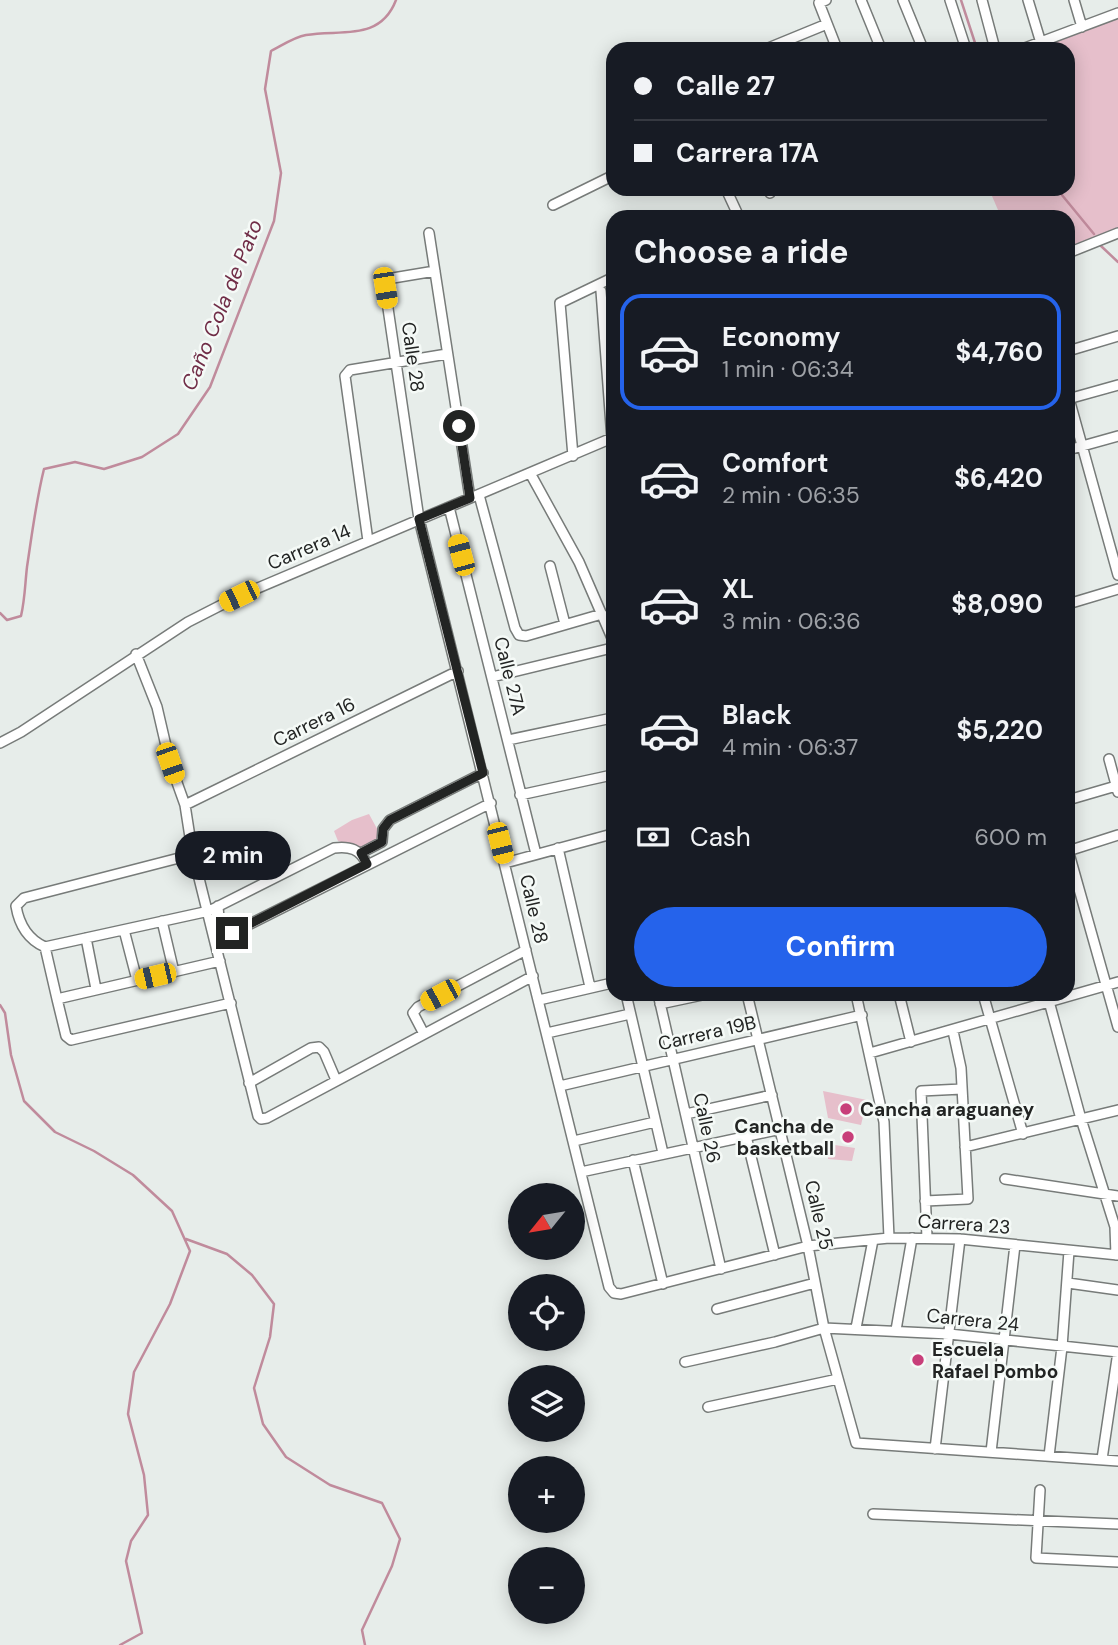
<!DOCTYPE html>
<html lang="en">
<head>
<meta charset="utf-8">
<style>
  :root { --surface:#171b24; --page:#242831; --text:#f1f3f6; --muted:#9ea1a6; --line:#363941; --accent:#2563eb }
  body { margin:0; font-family:"DM Sans",sans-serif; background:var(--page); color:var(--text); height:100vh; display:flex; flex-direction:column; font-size:26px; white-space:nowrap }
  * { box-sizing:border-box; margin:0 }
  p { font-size:23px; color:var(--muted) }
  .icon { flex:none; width:38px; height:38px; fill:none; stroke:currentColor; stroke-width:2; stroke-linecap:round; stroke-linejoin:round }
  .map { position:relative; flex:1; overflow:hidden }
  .side { position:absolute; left:606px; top:210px; width:469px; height:791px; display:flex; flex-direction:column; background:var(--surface); border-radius:21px; box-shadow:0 4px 18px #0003 }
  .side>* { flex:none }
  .guide { position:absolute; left:606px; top:42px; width:469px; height:154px; border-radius:21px; box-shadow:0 4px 18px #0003; display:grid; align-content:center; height:154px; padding:0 28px; background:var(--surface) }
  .needle { width:46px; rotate:240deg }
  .buttons { position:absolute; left:508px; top:1183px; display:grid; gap:14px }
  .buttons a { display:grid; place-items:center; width:77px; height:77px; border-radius:50%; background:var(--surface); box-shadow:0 4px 18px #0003; font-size:35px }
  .end { position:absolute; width:32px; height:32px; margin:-16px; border:9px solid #222423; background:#fff; box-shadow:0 0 0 4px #fff }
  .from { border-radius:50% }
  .bubble { position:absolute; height:49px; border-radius:24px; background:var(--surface); box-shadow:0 4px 18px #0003; font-size:23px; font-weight:700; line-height:49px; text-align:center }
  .car { position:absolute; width:21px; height:42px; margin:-21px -10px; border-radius:9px; box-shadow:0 0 5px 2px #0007; background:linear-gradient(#f5c518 24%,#345 0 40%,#f5c518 0 76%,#345 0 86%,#f5c518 0) }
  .guide b { display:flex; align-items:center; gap:24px; height:66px; font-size:26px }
  .guide b+b { border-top:2px solid var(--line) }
  .guide i { width:18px; height:18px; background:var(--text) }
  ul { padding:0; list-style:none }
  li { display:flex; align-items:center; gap:21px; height:116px; margin:0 14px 10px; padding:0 14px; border:4px solid transparent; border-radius:21px }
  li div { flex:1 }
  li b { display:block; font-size:26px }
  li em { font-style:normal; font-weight:700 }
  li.current { border-color:var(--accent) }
  li>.icon { width:63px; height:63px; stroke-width:1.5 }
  h2 { padding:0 28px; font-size:32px; line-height:84px }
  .pay { display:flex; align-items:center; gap:18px; height:77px; padding:0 28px; font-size:26px }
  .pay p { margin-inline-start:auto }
  .primary-button { display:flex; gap:14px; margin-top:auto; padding:14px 28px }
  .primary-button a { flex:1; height:80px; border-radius:42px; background:var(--accent); color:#fff; font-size:28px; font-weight:700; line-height:80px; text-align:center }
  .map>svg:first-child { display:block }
  .green { fill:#e6bfcb }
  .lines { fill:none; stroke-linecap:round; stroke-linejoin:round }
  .stream { stroke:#c08b9c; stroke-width:2.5 }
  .street-casing { stroke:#777b79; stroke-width:12 }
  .street { stroke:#fff; stroke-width:9 }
  .route { stroke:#222423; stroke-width:9 }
  .poi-dot { fill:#c83f7a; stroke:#f5faf7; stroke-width:2.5 }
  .labels { text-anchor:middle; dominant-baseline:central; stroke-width:5; stroke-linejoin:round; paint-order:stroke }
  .street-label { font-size:19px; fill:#222423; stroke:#f5faf7 }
  .poi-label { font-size:19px; font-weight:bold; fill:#222423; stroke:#f5faf7; text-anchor:start }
  .water-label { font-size:21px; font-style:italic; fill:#702d47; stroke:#f5faf7 }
</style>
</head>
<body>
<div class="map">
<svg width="1118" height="1645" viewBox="0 0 1118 1645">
  <rect width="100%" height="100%" fill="#e7edea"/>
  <path class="green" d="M1118,19V229L1068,249V217H1001L989,189H1068V49H1032Z
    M369,814L381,836L361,848L338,841L334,831L352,820Z
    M823,1091L867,1100L861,1125L828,1118Z
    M828,1144L855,1148L852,1161L828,1159Z"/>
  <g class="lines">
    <path class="stream" d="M961,0L977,49
      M1057,189L1094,234
      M1101,246L1118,262
      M0,613L7,620L21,616C25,599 25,584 27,567C32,534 36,501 44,469L75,462L104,469L142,457L178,434L210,387L274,221L281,173L265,89L271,51C281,46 294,37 306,35C340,29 380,42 396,0
      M0,1005L5,1013L11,1055L24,1101L55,1132L94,1151L133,1175L172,1211L190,1251L170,1304L134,1372L128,1414L144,1475L148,1515L131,1541L126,1561L142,1633L120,1645
      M186,1239L227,1254L252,1275L274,1304L270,1337L254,1388L263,1424L286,1457L330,1485L382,1503L400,1539L392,1566L362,1630L365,1645"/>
    <defs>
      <path id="street" d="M826,0L819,3L837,49
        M861,0L881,49
        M903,0L923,49
        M950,0L966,49
        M982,0L995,49
        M1028,0L1041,43
        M1074,0L1082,27
        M766,49L827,24
        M1022,49L1118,13
        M726,189L739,217
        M768,189L770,193
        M553,205L612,176
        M429,233L470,498
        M1068,253L1118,233
        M435,271L393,278L386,283L385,288L419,519L609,1287L614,1293L621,1294L808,1246L889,1238L960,1239L1118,1255
        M601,291L612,439
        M606,305L612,323
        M1068,351L1118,336
        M1068,395L1118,575
        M1068,399L1118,385
        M1068,450L1118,436
        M573,456L560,303L612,278
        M530,473L579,562L612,638
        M479,495L515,628L519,635L526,636L602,614
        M449,507L536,854
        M368,541L345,376L350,370L447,354
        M550,566L565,624
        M1068,604L1118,589
        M136,654L157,707L170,763L185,805L192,850L258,1116L261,1119L267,1118L533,976
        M492,677L612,648
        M508,740L612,718
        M0,743L21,732L188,622L239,596L612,438
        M1109,759L1118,792
        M520,795L612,775
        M1068,800L1116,786
        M185,805L458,671
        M558,848L590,987
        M1068,850L1118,1027
        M1068,851L1118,835
        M361,853L382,842L383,829L390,820L483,773
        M505,863L612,834
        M218,906L219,919L232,933
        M162,921L174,972
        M124,930L137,980
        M86,938L96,989
        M216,941L491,803
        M45,947L209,911L334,848C350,846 360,849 367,864
        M220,961L57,999L66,1036L71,1040L231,1003
        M626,994L663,1153
        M658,994L721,1269
        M747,994L808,1246L824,1328L856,1443L1118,1461
        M856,994L884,1122L889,1238
        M899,994L911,1042
        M983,994L1023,1134
        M1047,994L1081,1119L1115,1227L1116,1255
        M57,999L45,947C27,939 19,924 16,906L24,898L179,858L192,850
        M539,1000L612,983
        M660,1004L707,994
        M547,1033L630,1014
        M424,1034L413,1013L418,1007L526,950
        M870,1053L1118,982
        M249,1083L311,1048L319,1047L324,1052L336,1080
        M560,1086L862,1015
        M686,1114L772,1095
        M746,1136L775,1255
        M574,1141L655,1122
        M965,1147L1118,1110
        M633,1160L663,1284
        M581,1172L781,1129
        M1005,1179L1118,1196
        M925,1201L968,1199L961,1068L953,1031
        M927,1238L921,1091L962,1089
        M1068,1283L1118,1290
        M717,1309L815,1283
        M856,1328L873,1240
        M896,1330L912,1238
        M685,1362L775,1342L824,1328L949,1334L1118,1352
        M708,1407L838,1379
        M935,1449L960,1239
        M991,1452L1015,1245
        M1049,1456L1062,1347L1069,1251
        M1102,1459L1118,1352
        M1040,1490L1036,1558L1118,1562
        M873,1514L1118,1524"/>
    </defs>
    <use href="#street" class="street-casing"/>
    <use href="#street" class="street"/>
  </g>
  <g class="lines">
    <path class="route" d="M232,933L367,864L361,853L382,842L383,829L390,820L483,773L419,519L470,498L459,426"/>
  </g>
  <g class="poi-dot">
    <circle cx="846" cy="1109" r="7"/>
    <circle cx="848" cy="1137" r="7"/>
    <circle cx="918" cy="1360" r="7"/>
  </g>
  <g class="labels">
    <g class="street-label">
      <text transform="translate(413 357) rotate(82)">Calle 28</text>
      <text transform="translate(309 547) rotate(-23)">Carrera 14</text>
      <text transform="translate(510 676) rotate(76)">Calle 27A</text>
      <text transform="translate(314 722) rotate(-26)">Carrera 16</text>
      <text transform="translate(534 909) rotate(77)">Calle 28</text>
      <text transform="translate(707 1033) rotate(-13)">Carrera 19B</text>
      <text transform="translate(707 1128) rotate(78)">Calle 26</text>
      <text transform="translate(819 1215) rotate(77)">Calle 25</text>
      <text transform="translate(964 1224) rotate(4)">Carrera 23</text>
      <text transform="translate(973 1320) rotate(6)">Carrera 24</text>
    </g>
    <g class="poi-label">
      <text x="860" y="1109">Cancha araguaney</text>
      <text x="834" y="1126" text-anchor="end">Cancha de<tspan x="834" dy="22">basketball</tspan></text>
      <text x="932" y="1349">Escuela<tspan x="932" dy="22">Rafael Pombo</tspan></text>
    </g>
    <g class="water-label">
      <text transform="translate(222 305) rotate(-68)">Caño Cola de Pato</text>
    </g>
  </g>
</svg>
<div class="buttons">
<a><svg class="needle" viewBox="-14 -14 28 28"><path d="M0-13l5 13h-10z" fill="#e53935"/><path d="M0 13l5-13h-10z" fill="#9ea1a6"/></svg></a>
<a><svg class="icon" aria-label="locate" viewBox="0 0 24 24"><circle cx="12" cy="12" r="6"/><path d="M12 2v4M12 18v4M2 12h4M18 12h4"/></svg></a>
<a><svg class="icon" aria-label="layers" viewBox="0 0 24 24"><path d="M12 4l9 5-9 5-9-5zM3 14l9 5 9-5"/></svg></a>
<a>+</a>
<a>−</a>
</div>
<i class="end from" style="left:459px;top:426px"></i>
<i class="end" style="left:232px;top:933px"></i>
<div class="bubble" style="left:175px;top:831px;width:116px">2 min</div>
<i class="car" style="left:385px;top:288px;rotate:171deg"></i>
<i class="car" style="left:461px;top:555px;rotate:345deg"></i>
<i class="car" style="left:239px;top:596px;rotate:244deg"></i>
<i class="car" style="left:170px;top:763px;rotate:161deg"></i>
<i class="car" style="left:500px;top:843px;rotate:166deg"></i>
<i class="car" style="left:155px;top:976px;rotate:257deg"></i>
<i class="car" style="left:440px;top:995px;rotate:242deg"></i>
<div class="guide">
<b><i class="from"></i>Calle 27</b>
<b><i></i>Carrera 17A</b>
</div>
<section class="side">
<h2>Choose a ride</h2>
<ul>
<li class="current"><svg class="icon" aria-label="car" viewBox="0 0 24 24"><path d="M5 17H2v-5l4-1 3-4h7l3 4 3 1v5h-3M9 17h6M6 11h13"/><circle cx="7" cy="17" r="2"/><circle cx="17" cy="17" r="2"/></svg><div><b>Economy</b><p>1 min · 06:34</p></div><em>$4,760</em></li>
<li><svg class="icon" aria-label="car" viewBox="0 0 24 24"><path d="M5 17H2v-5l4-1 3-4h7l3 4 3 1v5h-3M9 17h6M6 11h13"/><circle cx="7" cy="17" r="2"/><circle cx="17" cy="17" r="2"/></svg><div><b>Comfort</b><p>2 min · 06:35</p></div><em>$6,420</em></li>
<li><svg class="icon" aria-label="car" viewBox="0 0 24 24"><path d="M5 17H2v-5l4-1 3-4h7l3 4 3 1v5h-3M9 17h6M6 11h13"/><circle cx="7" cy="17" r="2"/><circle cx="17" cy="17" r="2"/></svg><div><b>XL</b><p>3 min · 06:36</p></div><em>$8,090</em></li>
<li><svg class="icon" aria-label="car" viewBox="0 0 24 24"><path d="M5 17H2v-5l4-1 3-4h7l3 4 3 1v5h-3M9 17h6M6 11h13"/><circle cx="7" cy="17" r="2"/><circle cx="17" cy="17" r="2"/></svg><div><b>Black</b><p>4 min · 06:37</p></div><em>$5,220</em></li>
</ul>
<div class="pay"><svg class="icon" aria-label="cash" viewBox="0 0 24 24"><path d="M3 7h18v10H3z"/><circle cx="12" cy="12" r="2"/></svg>Cash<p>600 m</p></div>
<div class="primary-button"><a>Confirm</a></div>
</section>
</div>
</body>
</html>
